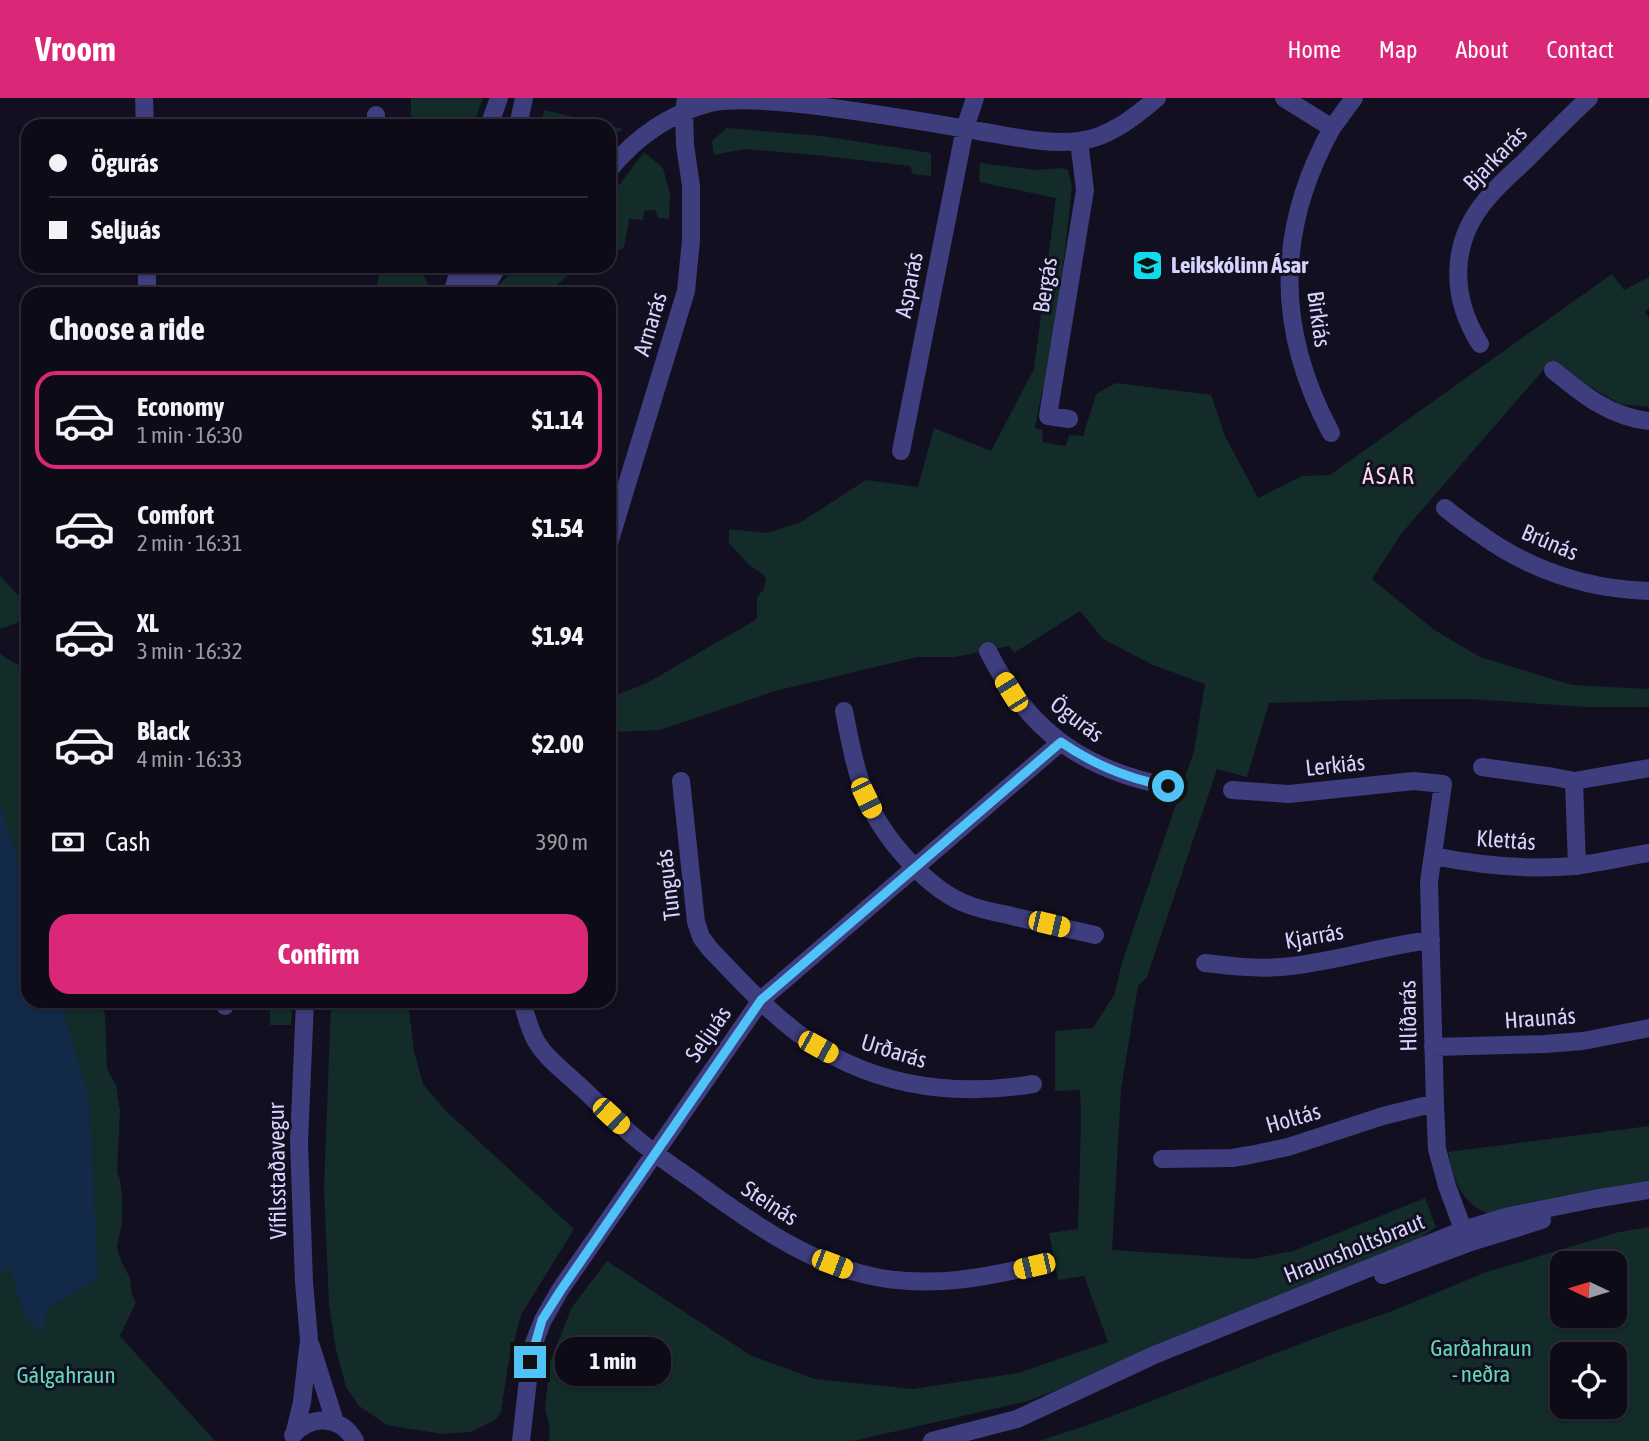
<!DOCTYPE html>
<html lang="en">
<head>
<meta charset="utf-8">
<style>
  :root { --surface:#0e0b19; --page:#1c1926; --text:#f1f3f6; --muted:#9b9ba2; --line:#2e2b38; --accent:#db2777 }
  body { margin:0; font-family:"Asap Condensed",sans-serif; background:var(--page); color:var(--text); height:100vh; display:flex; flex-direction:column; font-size:26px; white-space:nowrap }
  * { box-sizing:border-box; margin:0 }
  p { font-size:23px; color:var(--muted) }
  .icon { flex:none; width:38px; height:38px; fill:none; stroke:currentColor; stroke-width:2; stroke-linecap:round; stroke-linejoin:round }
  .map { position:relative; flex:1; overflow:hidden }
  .sheet { position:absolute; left:21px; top:189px; width:595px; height:721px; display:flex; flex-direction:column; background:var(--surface); border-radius:21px; box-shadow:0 2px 5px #0004,0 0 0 2px var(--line) }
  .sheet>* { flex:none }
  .banner { position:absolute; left:21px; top:21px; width:595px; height:154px; border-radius:21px; box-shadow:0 2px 5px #0004,0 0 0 2px var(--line); display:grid; align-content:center; height:154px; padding:0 28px; background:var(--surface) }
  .needle { width:46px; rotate:274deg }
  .controls { position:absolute; left:1550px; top:1153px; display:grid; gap:14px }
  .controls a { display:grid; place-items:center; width:77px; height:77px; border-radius:14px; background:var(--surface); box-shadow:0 2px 5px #0004,0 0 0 2px var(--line); font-size:35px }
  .end { position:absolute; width:32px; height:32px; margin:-16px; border:9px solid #4fc3f7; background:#111; box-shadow:0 0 0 4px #111 }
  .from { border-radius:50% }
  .bubble { position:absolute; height:49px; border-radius:21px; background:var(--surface); box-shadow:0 2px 5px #0004,0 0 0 2px var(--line); font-size:23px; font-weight:700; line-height:49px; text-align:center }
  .car { position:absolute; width:21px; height:42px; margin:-21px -10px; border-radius:9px; box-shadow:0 0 5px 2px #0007; background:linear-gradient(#f5c518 24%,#345 0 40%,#f5c518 0 76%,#345 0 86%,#f5c518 0) }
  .banner b { display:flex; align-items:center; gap:24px; height:66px; font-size:26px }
  .banner b+b { border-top:2px solid var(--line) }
  .banner i { width:18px; height:18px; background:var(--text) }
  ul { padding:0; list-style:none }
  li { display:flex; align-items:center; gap:21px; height:98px; margin:0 14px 10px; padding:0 14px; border:4px solid transparent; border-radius:21px }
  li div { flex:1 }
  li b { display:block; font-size:26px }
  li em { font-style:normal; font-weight:700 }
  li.current { border-color:var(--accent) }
  li>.icon { width:63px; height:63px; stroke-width:1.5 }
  h2 { padding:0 28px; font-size:32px; line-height:84px }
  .pay { display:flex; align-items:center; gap:18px; height:77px; padding:0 28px; font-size:26px }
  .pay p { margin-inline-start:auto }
  .button { display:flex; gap:14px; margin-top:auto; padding:14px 28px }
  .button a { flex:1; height:80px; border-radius:21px; background:var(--accent); color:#fff; font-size:28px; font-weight:700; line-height:80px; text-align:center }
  header { display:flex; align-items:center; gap:42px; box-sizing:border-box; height:98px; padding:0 35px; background:var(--accent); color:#fff }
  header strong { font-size:33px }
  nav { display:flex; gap:38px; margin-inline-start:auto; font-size:24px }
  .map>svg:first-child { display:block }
  .green { fill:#132b29; fill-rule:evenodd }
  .water { fill:#122947 }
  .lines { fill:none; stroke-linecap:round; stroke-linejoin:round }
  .minor { stroke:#3e3d7d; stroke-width:18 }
  .route { stroke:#4fc3f7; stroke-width:9 }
  .labels { text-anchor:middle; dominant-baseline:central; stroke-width:6; stroke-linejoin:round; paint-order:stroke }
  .street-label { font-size:23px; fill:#d6d3fc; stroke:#120f21 }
  .poi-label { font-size:23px; font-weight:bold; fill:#d6d3fc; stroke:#120f21; text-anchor:start }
  .park-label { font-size:23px; fill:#64d7b6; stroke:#120f21 }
  .neighbourhood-label { font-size:24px; letter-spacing:2px; fill:#fcd4ef; stroke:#120f21 }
</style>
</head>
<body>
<header>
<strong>Vroom</strong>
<nav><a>Home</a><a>Map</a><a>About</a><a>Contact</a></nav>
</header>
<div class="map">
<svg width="1649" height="1343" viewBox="0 0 1649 1343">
  <rect width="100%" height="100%" fill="#120f21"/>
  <path class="green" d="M411,0H483L473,28H411Z
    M544,12L623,31L609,40V28H541Z
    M727,30L822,38L931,55V78L913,76L910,68L816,57L745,51L714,57L712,43Z
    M644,54L663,70L670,96L669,121L658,120L655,112L644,113L643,122L629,121L624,150L609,156V98L623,82Z
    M980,65L1036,72L1060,70L1068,72L1072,88L1066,144L1047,290L1042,294L1035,330L1043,332L1042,344L1066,348L1069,337L1083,338L1096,296L1116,285L1211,297L1225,338L1258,400L1302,378L1330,377L1612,176L1624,192L1649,179V211L1645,214L1649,220V309L1620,306L1582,284L1551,263L1401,436L1372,481L1433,531L1480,559L1572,587L1649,591V609H1587L1471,601H1406L1269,605L1247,679L1217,671L1147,879L1138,888L1121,991L1112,1152L1251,1161L1293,1153L1425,1100L1436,1129L1417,1142L1136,1262L1028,1303L853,1343H549L550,1331L545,1309L550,1264L572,1209L607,1163L750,1257L815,1281L913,1291L1018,1275L1108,1244L1084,1178L1058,1182L1049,1135L1078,1131L1081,1022L1080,992L1055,993V933L1093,930L1114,897L1122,865L1194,653L1205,586L1153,567L1103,541L1080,513L1014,555L1009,548L955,559H917L775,593L660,632L609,634V600L647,585L757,521V499L764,491L766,482L763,476L749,467L729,445V431L767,435L801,424L866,382L918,389L934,330L991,353L1034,271L1056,100L979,84Z
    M381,168H415C423,175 430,185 431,196H375Z
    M518,168H580L551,191L550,196H493L494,191Z
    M0,478L28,507V516C20,525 11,527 0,531Z
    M0,556L16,566L28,570V648L26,663L23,734L28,764V903H101L105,917L107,971L116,987L120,1013L117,1074L120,1082L122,1098V1124L117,1150L121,1163L130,1180L132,1197L136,1204L120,1238L215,1343H0Z
    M270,903H293L291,927H270Z
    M331,903H408L414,953L423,986L446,1013L574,1131L521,1217L508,1267L501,1314L494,1323L470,1334L442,1336L387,1327L359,1308L346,1289L336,1252L329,1207L324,1092Z
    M1649,1028V1088L1488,1116C1460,1103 1454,1083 1448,1054Z
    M1649,1129V1343H1039L1091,1326L1337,1232L1392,1213L1484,1175L1619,1134ZM1563,1166H1615V1218H1563ZM1563,1256H1615V1309H1563Z"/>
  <path class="water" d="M0,705L28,797V903H60L89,998L98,1181L47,1210L45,1235L25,1219L11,1172H0Z"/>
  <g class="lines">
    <path class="minor" d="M144,0L145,28
      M1284,0L1332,30C1275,133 1276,232 1331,335
      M376,17V28
      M489,28L499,0
      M518,28L524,0
      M1332,30L1354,0
      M609,72C636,39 672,14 714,4C744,0 780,4 810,7C866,14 922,23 978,33C1011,38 1045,47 1079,43C1108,40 1135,19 1157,0
      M147,168V196
      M452,196L460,168
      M470,196L479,168
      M481,196L498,168
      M1480,246C1451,200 1449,146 1486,102C1497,88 1511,76 1524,64C1545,43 1566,21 1589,0
      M1553,272C1582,296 1610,319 1649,323
      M1069,321L1048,318L1085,92L1079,43
      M901,353L965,30L975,0
      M1445,410C1456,419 1468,428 1480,436C1530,472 1588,491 1649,493
      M609,445L686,193L691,142V88L685,47L684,14L686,0
      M988,553C1027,631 1082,672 1168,688
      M844,613C850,642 855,673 867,701C883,740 929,793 969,807C984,813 1001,815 1016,819C1043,825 1069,831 1095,837
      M1482,669L1554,679L1574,683L1577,768
      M681,683L696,824L701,839L710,851C737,879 764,909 795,933C864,987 949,1000 1033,986
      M1574,683L1649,670
      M1232,692L1289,696L1414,683L1443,686L1429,784L1435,1005L1437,1051L1447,1088L1468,1145
      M1433,758C1478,767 1527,772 1574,768C1599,765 1624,759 1649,755
      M1205,865C1230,868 1256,871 1281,869C1332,865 1380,848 1431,842
      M225,903V908
      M522,903C526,917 529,931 536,943C547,962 569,977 584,992C600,1007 615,1022 631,1036C656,1058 685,1076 712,1096C764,1133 817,1169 881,1180C935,1189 982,1180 1034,1168
      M1433,949L1545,946L1583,943L1649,930
      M1162,1061L1232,1060L1250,1057L1288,1049L1383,1018L1435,1005
      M1383,1177L1468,1145L1542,1122
      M311,1248L335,1324
      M295,1333L302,1304L309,1242L304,1184L299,1044L305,903
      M293,1337C311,1316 342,1318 355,1343
      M521,1343L530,1264L534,1245L543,1222L560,1192L761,902L1061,644
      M932,1343L1017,1321L1152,1258L1463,1132L1505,1119L1594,1101L1649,1092"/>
  </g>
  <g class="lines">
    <path class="route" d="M530,1264L542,1222L561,1192L761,902L1061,644C1094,667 1128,681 1168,688"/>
  </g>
  <defs>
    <symbol id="school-square" viewBox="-11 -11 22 22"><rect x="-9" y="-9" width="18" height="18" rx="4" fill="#10dbea" stroke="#120f21"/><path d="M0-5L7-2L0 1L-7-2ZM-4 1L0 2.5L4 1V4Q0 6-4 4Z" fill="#111"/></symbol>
  </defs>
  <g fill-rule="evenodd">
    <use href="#school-square" x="1130" y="150" width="35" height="35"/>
  </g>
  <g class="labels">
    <g class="street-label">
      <text transform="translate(1495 60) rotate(-46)">Bjarkarás</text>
      <text transform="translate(909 187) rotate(-79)">Asparás</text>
      <text transform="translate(1045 187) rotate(-81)">Bergás</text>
      <text transform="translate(1319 221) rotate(82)">Birkiás</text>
      <text transform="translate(650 226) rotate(-73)">Arnarás</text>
      <text transform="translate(1550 444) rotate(23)">Brúnás</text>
      <text transform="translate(1077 621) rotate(37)">Ögurás</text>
      <text transform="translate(1335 667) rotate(-6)">Lerkiás</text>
      <text transform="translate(1506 742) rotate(4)">Klettás</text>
      <text transform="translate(668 787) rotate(-97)">Tunguás</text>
      <text transform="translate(1314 838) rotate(-10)">Kjarrás</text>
      <text transform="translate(1408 918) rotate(-91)">Hlíðarás</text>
      <text transform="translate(1540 920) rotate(-4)">Hraunás</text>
      <text transform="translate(708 936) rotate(-55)">Seljuás</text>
      <text transform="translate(894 953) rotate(17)">Urðarás</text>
      <text transform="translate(1293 1020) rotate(-16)">Holtás</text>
      <text transform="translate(277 1073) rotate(-91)">Vífilsstaðavegur</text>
      <text transform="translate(770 1105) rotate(33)">Steinás</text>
      <text transform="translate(1354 1150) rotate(-22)">Hraunsholtsbraut</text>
    </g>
    <g class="poi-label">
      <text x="1171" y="167">Leikskólinn Ásar</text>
    </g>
    <g class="park-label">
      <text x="1481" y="1250">Garðahraun<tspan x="1481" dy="26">- neðra</tspan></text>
      <text x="66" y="1277">Gálgahraun</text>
    </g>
    <g class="neighbourhood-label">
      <text x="1389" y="377">ÁSAR</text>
    </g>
  </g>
</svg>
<div class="controls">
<a><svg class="needle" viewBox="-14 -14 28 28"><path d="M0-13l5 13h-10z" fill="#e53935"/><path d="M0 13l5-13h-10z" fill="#9b9ba2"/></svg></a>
<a><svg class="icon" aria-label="locate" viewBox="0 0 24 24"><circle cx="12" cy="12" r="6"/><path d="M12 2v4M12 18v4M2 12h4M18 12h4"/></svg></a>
</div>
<i class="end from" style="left:1168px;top:688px"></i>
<i class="end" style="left:530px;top:1264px"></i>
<div class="bubble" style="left:555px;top:1239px;width:116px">1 min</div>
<i class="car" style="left:1011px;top:594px;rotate:328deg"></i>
<i class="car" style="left:866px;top:700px;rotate:154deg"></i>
<i class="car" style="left:1049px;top:826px;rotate:103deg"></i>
<i class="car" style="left:818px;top:949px;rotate:119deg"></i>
<i class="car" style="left:611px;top:1018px;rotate:133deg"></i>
<i class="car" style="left:832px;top:1166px;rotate:111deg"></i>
<i class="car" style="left:1034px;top:1168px;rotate:257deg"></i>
<div class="banner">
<b><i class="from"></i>Ögurás</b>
<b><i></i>Seljuás</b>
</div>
<section class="sheet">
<h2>Choose a ride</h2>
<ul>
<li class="current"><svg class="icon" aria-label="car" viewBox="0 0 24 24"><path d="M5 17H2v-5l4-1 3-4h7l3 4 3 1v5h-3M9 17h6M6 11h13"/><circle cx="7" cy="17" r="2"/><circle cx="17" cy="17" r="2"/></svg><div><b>Economy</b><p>1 min · 16:30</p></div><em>$1.14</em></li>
<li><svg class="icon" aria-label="car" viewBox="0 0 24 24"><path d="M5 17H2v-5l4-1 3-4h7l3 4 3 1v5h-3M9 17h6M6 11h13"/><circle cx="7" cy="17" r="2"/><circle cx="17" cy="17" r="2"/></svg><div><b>Comfort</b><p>2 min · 16:31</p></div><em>$1.54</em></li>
<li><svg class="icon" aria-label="car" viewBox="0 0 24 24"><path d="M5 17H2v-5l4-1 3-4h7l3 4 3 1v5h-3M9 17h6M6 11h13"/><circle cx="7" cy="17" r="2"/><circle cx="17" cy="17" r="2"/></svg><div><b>XL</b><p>3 min · 16:32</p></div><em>$1.94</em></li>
<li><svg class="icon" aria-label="car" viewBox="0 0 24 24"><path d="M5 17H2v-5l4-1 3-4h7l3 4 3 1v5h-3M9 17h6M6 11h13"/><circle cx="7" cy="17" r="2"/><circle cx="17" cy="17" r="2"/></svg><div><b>Black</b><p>4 min · 16:33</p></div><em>$2.00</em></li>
</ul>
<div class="pay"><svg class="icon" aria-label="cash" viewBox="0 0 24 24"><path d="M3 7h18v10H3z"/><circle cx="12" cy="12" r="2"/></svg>Cash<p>390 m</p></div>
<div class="button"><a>Confirm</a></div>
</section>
</div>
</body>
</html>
